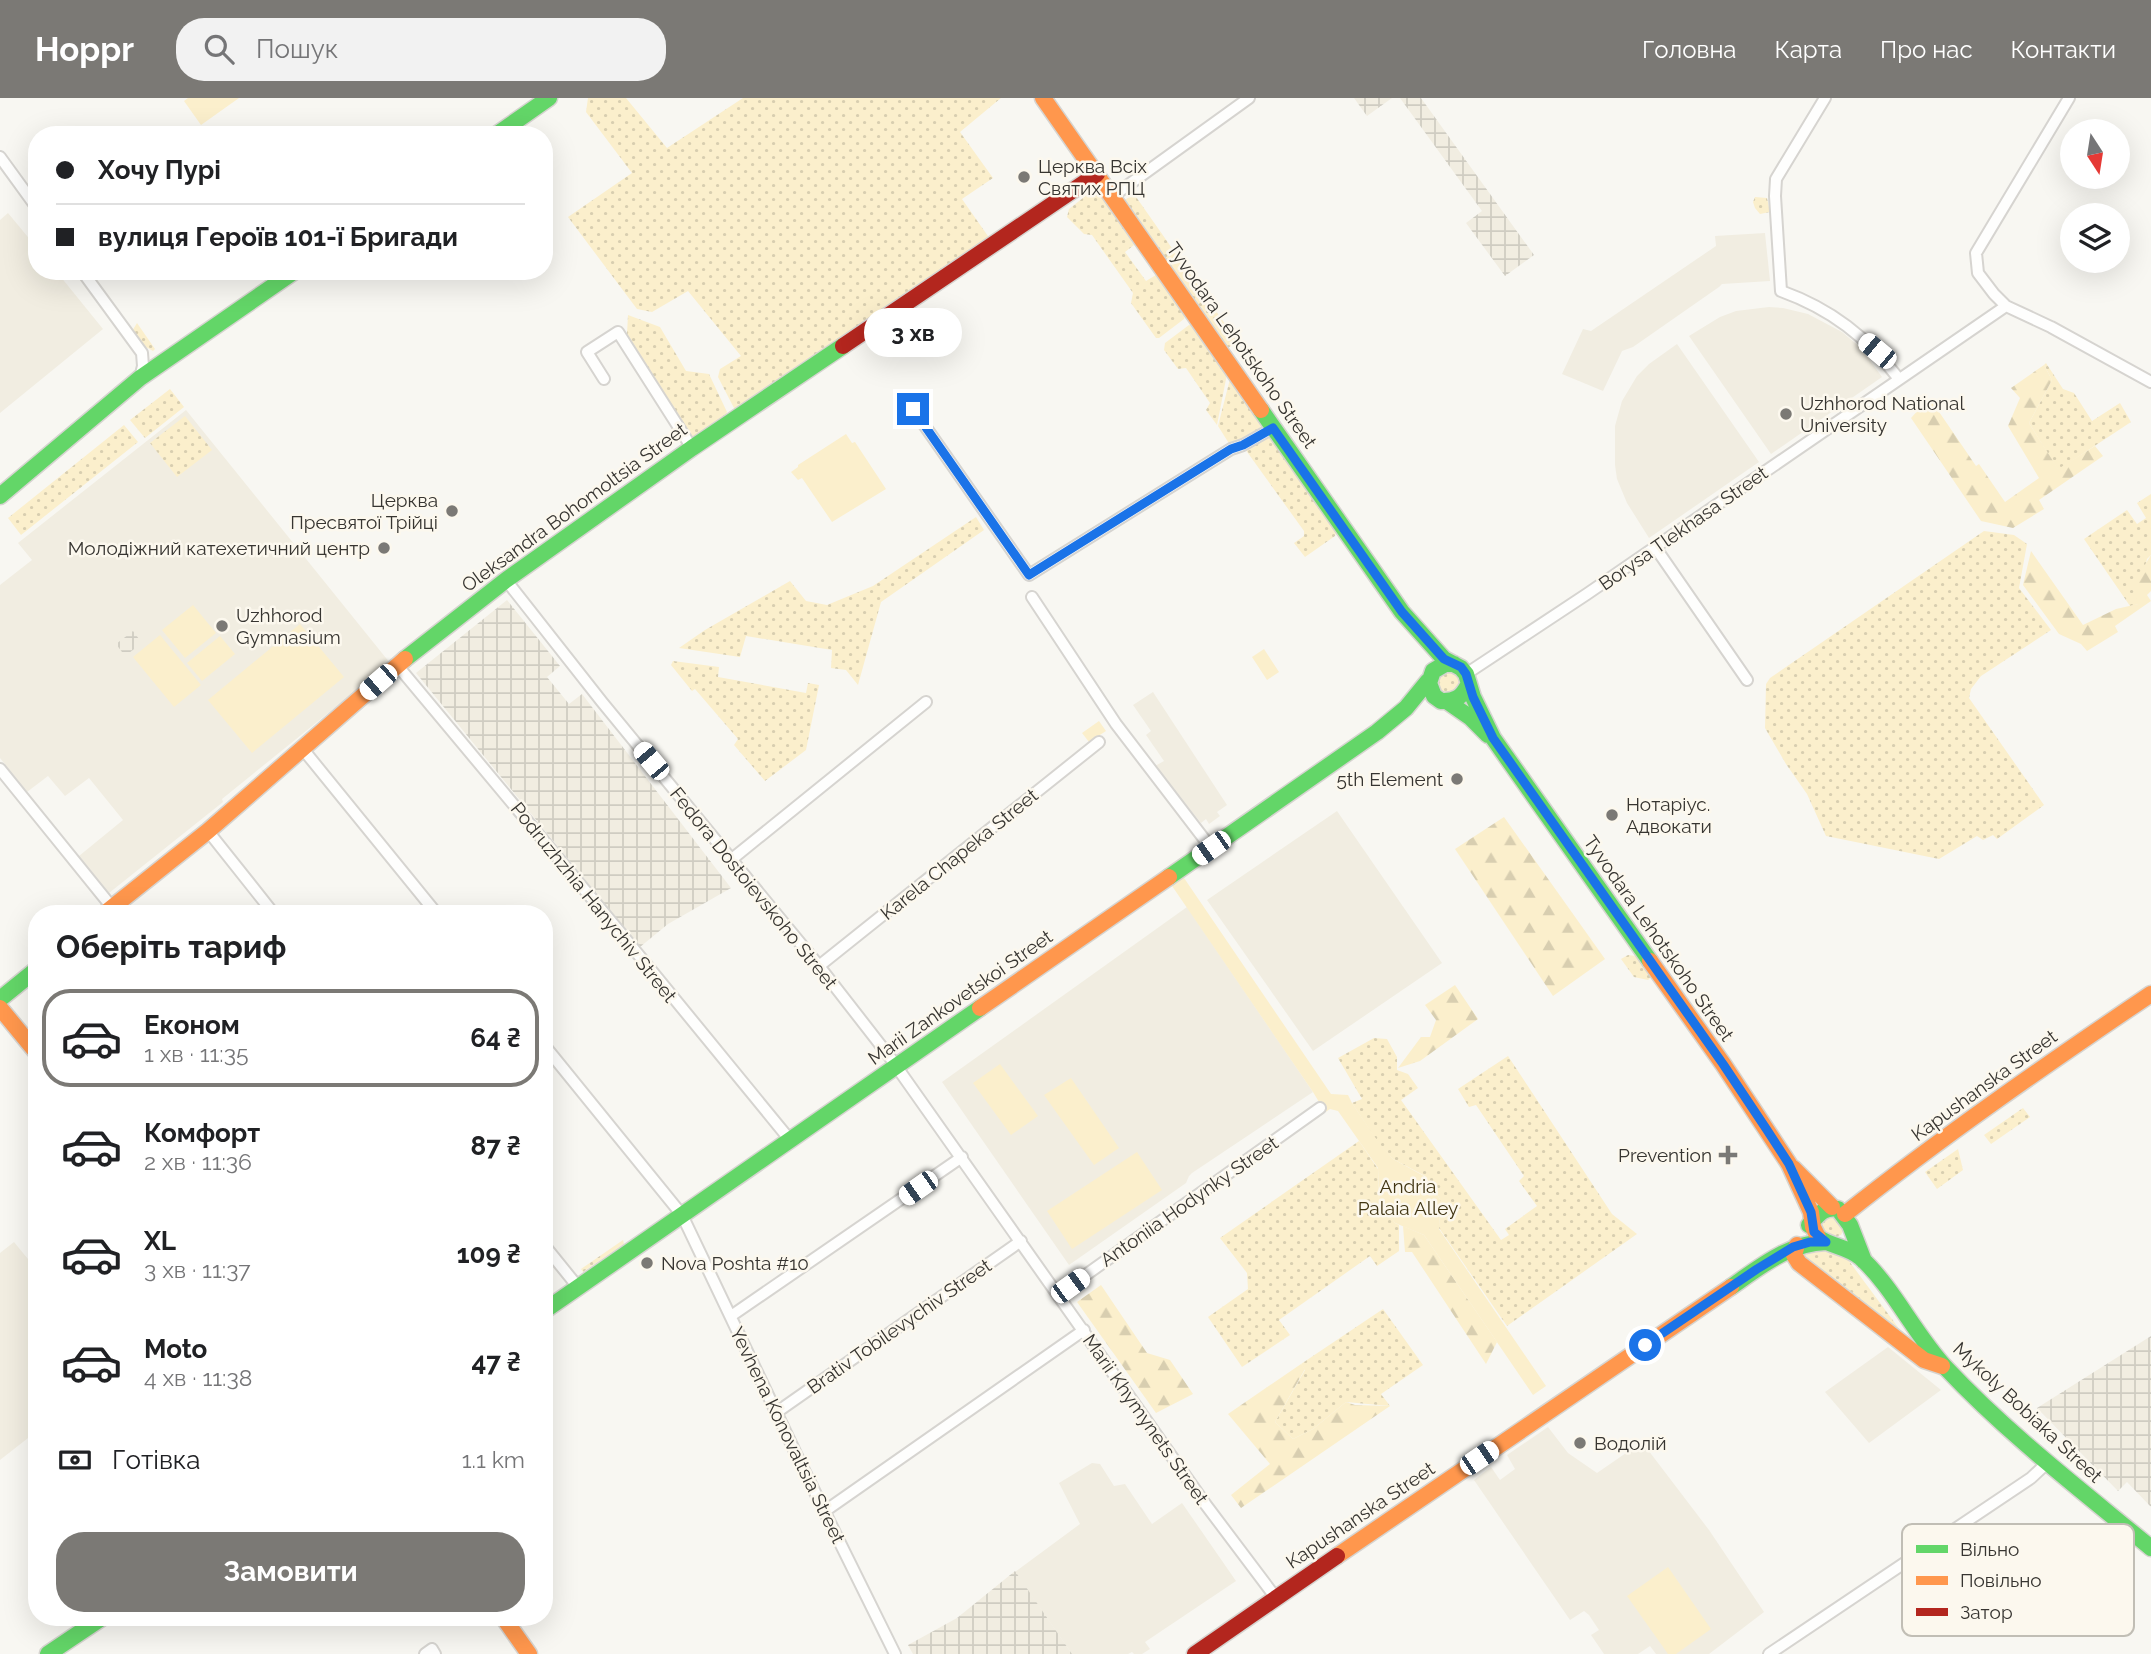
<!DOCTYPE html>
<html lang="uk">
<head>
<meta charset="utf-8">
<style>
  :root { --surface:#fff; --page:#f2f2f2; --text:#202124; --muted:#757577; --line:#e0e0e0; --accent:#7b7975 }
  body { margin:0; font-family:Raleway,sans-serif; background:var(--page); color:var(--text); height:100vh; display:flex; flex-direction:column; font-size:26px; white-space:nowrap }
  * { box-sizing:border-box; margin:0 }
  p { font-size:23px; color:var(--muted) }
  .icon { flex:none; width:38px; height:38px; fill:none; stroke:currentColor; stroke-width:2; stroke-linecap:round; stroke-linejoin:round }
  .map { position:relative; flex:1; overflow:hidden }
  .side { position:absolute; left:28px; top:807px; width:525px; height:721px; display:flex; flex-direction:column; background:var(--surface); border-radius:28px; box-shadow:0 7px 28px #0002 }
  .side>* { flex:none }
  .top-card { position:absolute; left:28px; top:28px; width:525px; height:154px; border-radius:28px; box-shadow:0 7px 28px #0002; display:grid; align-content:center; height:154px; padding:0 28px; background:var(--surface) }
  .needle { width:46px; rotate:168deg }
  .controls { position:absolute; left:2060px; top:21px; display:grid; gap:14px }
  .controls a { display:grid; place-items:center; width:70px; height:70px; border-radius:50%; background:var(--surface); box-shadow:0 7px 28px #0002; font-size:35px }
  .end { position:absolute; width:32px; height:32px; margin:-16px; border:9px solid #1a73e8; background:#fff; box-shadow:0 0 0 4px #fff }
  .from { border-radius:50% }
  .bubble { position:absolute; height:49px; border-radius:24px; background:var(--surface); box-shadow:0 7px 28px #0002; font-size:23px; font-weight:700; line-height:49px; text-align:center }
  .car { position:absolute; width:21px; height:42px; margin:-21px -10px; border-radius:9px; box-shadow:0 0 5px 2px #0007; background:linear-gradient(#fff 24%,#345 0 40%,#fff 0 76%,#345 0 86%,#fff 0) }
  .top-card b { display:flex; align-items:center; gap:24px; height:66px; font-size:26px }
  .top-card b+b { border-top:2px solid var(--line) }
  .top-card i { width:18px; height:18px; background:var(--text) }
  ul { padding:0; list-style:none }
  li { display:flex; align-items:center; gap:21px; height:98px; margin:0 14px 10px; padding:0 14px; border:4px solid transparent; border-radius:28px }
  li div { flex:1 }
  li b { display:block; font-size:26px }
  li em { font-style:normal; font-weight:700 }
  li.on { border-color:var(--accent) }
  li>.icon { width:63px; height:63px; stroke-width:1.5 }
  h2 { padding:0 28px; font-size:32px; line-height:84px }
  .pay { display:flex; align-items:center; gap:18px; height:77px; padding:0 28px; font-size:26px }
  .pay p { margin-inline-start:auto }
  .button { display:flex; gap:14px; margin-top:auto; padding:14px 28px }
  .button a { flex:1; height:80px; border-radius:28px; background:var(--accent); color:#fff; font-size:28px; font-weight:700; line-height:80px; text-align:center }
  header { display:flex; align-items:center; gap:42px; box-sizing:border-box; height:98px; padding:0 35px; background:var(--accent); color:#fff }
  header strong { font-size:33px }
  nav { display:flex; gap:38px; margin-inline-start:auto; font-size:24px }
  .search { width:490px; height:63px; background:var(--page); display:flex; align-items:center; gap:18px; box-sizing:border-box; padding:0 24px; border-radius:28px; color:var(--muted); font-size:26px }
  .map>svg:first-child { display:block }
  .built { fill:#f1ede1 }
  .industrial { fill:url(#industrial-grid) }
  .grass { fill:url(#grass-dots) }
  .forest { fill:url(#forest-firs) }
  .park { fill:#fbefcc }
  .lines { fill:none; stroke-linecap:round; stroke-linejoin:round }
  .street-casing { stroke:#d6d4d0; stroke-width:14 }
  .fast-casing { stroke:#d6d4d0; stroke-width:19 }
  .slow-casing { stroke:#d6d4d0; stroke-width:19 }
  .jam-casing { stroke:#d6d4d0; stroke-width:19 }
  .street { stroke:#fefefd; stroke-width:10 }
  .fast { stroke:#63d668; stroke-width:16 }
  .slow { stroke:#ff974d; stroke-width:16 }
  .jam { stroke:#b3261e; stroke-width:16 }
  .route { stroke:#1a73e8; stroke-width:9 }
  .poi-dot { fill:#7b7975; stroke:#fcf8ee; stroke-width:2.5 }
  .labels { text-anchor:middle; dominant-baseline:central; stroke-width:5; stroke-linejoin:round; paint-order:stroke }
  .poi-label { font-size:19px; fill:#373531; stroke:#fcf8ee; text-anchor:start }
  .street-label { font-size:19px; fill:#373531; stroke:#fcf8ee }
  .park-label { font-size:19px; fill:#413513; stroke:#fcf8ee }
  .key { fill:#fcf8ee; stroke:#c1beb5; stroke-width:2 }
  .key-label { font-size:19px; fill:#373531 }
</style>
</head>
<body>
<header>
<strong>Hoppr</strong>
<div class="search"><svg class="icon" aria-label="search" viewBox="0 0 24 24"><circle cx="10" cy="10" r="6"/><path d="M15 15l6 6"/></svg>Пошук</div>
<nav><a>Головна</a><a>Карта</a><a>Про нас</a><a>Контакти</a></nav>
</header>
<div class="map">
<svg width="2151" height="1556" viewBox="0 0 2151 1556">
  <defs>
    <pattern id="industrial-grid" width="8" height="8" patternUnits="userSpaceOnUse" patternTransform="scale(1.75)"><rect width="8" height="8" fill="#f1ede1"/><path d="M0 4h8M4 0v8" fill="none" stroke="#cfccc2"/></pattern>
    <pattern id="grass-dots" width="8" height="8" patternUnits="userSpaceOnUse" patternTransform="scale(1.75)"><rect width="8" height="8" fill="#fbefcc"/><path d="M2 2h.1M6 6h.1" fill="none" stroke="#d8ceb0" stroke-width="1.8" stroke-linecap="round"/></pattern>
    <pattern id="forest-firs" width="22" height="20" patternUnits="userSpaceOnUse" patternTransform="scale(1.75)"><rect width="22" height="20" fill="#fbefcc"/><path d="M5 1l3.5 6h-7zM16 11l3.5 6h-7z" fill="#d8ceb0"/></pattern>
  </defs>
  <rect width="100%" height="100%" fill="#f8f7f2"/>
  <path class="built" d="M8,115L37,150V173H56L103,231L0,315V122Z
    M1765,135L1770,183L1722,186L1719,189L1633,249L1622,253L1603,293L1562,276L1583,231L1591,233L1716,148L1715,138Z
    M1769,209L1783,210L1808,216L1842,234L1860,249L1882,279L1771,356L1689,238L1720,219L1736,213Z
    M1677,246L1759,364L1649,440L1627,405L1617,381L1615,367V328L1622,303L1637,278L1649,266Z
    M186,312L390,565L222,701L223,704L109,795L79,758L123,722L89,680L65,698L48,678L27,694L0,660V487L32,462L18,445Z
    M1153,594L1227,707L1217,714L1220,718L1209,726L1206,721L1201,725L1155,668L1164,663L1146,637L1151,633L1133,607Z
    M1337,713L1442,865L1313,953L1207,802Z
    M1187,809L1313,994L1192,1075L1189,1078L1186,1085L1069,1167L942,984Z
    M14,1144L37,1172V1333L0,1362V1155Z
    M1888,1249L1941,1292L1869,1345L1825,1294Z
    M1548,1329L1568,1355L1597,1375L1642,1344L1709,1432L1764,1514L1709,1556H1656L1650,1548L1638,1556H1604L1591,1537L1599,1532L1589,1517L1584,1513L1570,1522L1474,1382L1491,1369L1500,1382L1515,1371L1507,1357Z
    M1092,1365L1100,1366L1114,1388L1125,1386L1152,1426L1182,1405L1236,1483L1145,1544L1150,1551L1142,1556H1134L1132,1554L1128,1556H1072L1015,1474L1080,1426L1059,1385Z"/>
  <path class="industrial" d="M1354,0H1392L1367,18Z
    M1400,0H1421L1534,157L1505,178L1466,125L1482,113Z
    M507,502L560,568L547,579L569,606L582,596L731,790L668,826L640,849L416,575Z
    M133,533L142,545L125,558L116,546Z
    M2151,1238V1409L2127,1384L2118,1393L2037,1310Z
    M1015,1473L1072,1556H913L908,1547L957,1520Z"/>
  <path class="grass" d="M588,0H626L667,50L743,0H1001L960,34L993,80L962,101L990,141L739,312L734,310L718,279L720,271L741,258L688,193L652,214L637,211L568,119L632,75L586,14Z
    M1093,92H1098L1134,147L1125,154L1146,183L1156,177L1185,217L1184,221L1159,240H1156L1131,205L1133,195L1092,137L1084,136L1067,119L1069,111Z
    M1134,96L1237,243L1227,251L1123,103Z
    M1755,99L1767,100L1770,114L1760,116L1755,110L1753,104Z
    M628,217L660,229L686,273L709,276L727,314L724,321L692,343L627,236Z
    M137,225L155,251L153,253L139,245L131,235Z
    M1189,227L1194,228L1227,276L1217,327L1206,312L1210,305L1186,270L1178,271L1164,252L1165,245Z
    M2046,265L2063,291L2074,295L2092,323L2120,305L2131,324L2058,372L2029,325L2052,282L2044,267Z
    M1230,281L1263,327L1262,330L1232,347H1230L1218,328Z
    M170,291L184,309L145,340L130,322Z
    M185,318L212,352L177,379L150,345Z
    M124,327L138,344L21,437L8,420Z
    M1266,339L1273,340L1337,432L1335,438L1305,459L1294,445L1304,438V433L1245,351Z
    M2151,396V457L2147,461L2139,506L2130,508L2084,441L2127,412L2137,426L2146,420L2137,405Z
    M976,419L984,432L881,504L858,587L846,572L831,570L832,552L746,538L740,559L679,550L705,532L790,483L806,503L827,507L873,488Z
    M1984,433L2014,437L2027,446L2019,490L2051,532L1981,578L1971,591L1969,600L2044,707L1997,741L1993,737L1983,742L1977,738L1939,761L1826,738L1807,696L1786,666L1765,630L1766,586L1770,580Z
    M673,563L719,569L718,579L806,595L808,585L819,587L806,652L765,683L734,647L738,641L695,591L692,593L671,567Z
    M1439,573H1456L1462,585L1456,596L1442,597L1434,581Z
    M1628,857L1636,858L1651,879L1648,882L1634,879L1621,861Z
    M1374,940L1387,941L1397,959V972L1408,976L1418,990L1401,1002L1501,1142L1509,1137L1505,1131L1537,1108L1519,1083L1524,1078L1476,1007L1469,1009L1458,991L1508,958L1612,1116L1637,1136L1507,1228L1439,1130L1440,1101L1425,1078L1393,1061L1379,1046L1352,1005L1362,1001L1338,960Z
    M2023,1010L2030,1019L1991,1046L1984,1037Z
    M1359,1043L1378,1071L1379,1103L1395,1125L1399,1127V1153L1377,1168L1370,1158L1279,1222L1290,1237L1242,1269L1208,1219L1248,1191L1247,1175L1220,1140Z
    M1958,1051L1963,1072L1937,1091L1925,1074Z
    M1832,1113L1845,1129L1841,1137L1828,1141L1817,1123Z
    M623,1142L624,1146L583,1174L581,1171Z
    M1815,1151L1846,1159L1906,1240L1804,1162L1803,1156L1805,1153Z
    M1383,1211L1423,1267L1381,1296L1390,1308L1346,1304L1313,1331L1293,1341L1275,1324L1305,1272L1301,1266Z"/>
  <path class="forest" d="M2044,267L2052,282L2029,325L2058,371L2095,348L2103,358L2039,402L2044,411L2013,430L1981,423L1911,320L1920,310L1933,305L1976,368L1979,366L2005,404L2039,380L2008,328L2020,300L2011,290Z
    M2031,453L2083,527L2116,511L2138,506L2133,486L2151,457V493L2147,497L2151,503L2115,528L2118,534L2087,553L2081,546L2059,536L2023,487Z
    M1504,719L1605,861L1553,898L1455,751Z
    M1455,887L1478,921L1420,963L1398,970L1421,939H1430L1436,922L1425,907Z
    M1403,1128L1424,1137L1497,1244L1486,1266L1412,1154H1405Z
    M1101,1187L1147,1255L1170,1262L1193,1296L1156,1315L1077,1204Z
    M1301,1266L1305,1271L1275,1324L1293,1341L1313,1331L1346,1304L1355,1307L1390,1308L1241,1410L1231,1397L1270,1366L1228,1316Z"/>
  <path class="park" d="M188,0H239L201,27L184,3Z
    M846,336L852,345L855,344L886,391L832,424L802,380L798,382L791,374L798,369V367Z
    M193,507L216,535L185,560L162,532Z
    M300,526L344,579L252,655L208,602Z
    M160,537L201,587L174,609L133,559Z
    M220,538L235,556L202,583L187,565Z
    M1264,551L1279,574L1267,582L1252,559Z
    M1099,623L1106,633L1089,644L1082,635Z
    M1182,777L1331,996L1348,997L1352,1005L1379,1045L1393,1061L1424,1078L1440,1101L1439,1131L1546,1288L1533,1297L1424,1137L1395,1125L1379,1103L1378,1070L1338,1013L1330,1011L1324,1015L1319,1009V1004L1313,994L1170,785Z
    M1000,966L1038,1018L1011,1037L973,985Z
    M1071,980L1119,1050L1094,1067L1044,997Z
    M1137,1054L1162,1092L1072,1151L1047,1113Z
    M1668,1469L1711,1531L1676,1556H1668L1627,1498Z"/>
  <g class="lines">
    <defs>
      <path id="street" d="M1825,0L1776,81L1775,98L1781,193C1831,211 1867,239 1899,281
        M2069,0L1976,155L1978,175L1994,196L2006,208L2051,229L2151,284
        M0,59L37,110
        M1113,98L1249,0
        M82,173L142,255L143,268L140,280
        M604,281L587,254L618,234L692,350
        M913,311L1029,477L1231,351L1243,347L1273,330
        M1655,449L1747,582
        M506,482L602,604L819,868L889,958L1206,1407L1276,1500
        M1032,499L1116,626L1211,750
        M397,567L619,833L790,1042
        M1466,576L1587,496L2006,208
        M302,650L437,816
        M0,671L115,813
        M208,733L274,816
        M732,761L926,604
        M819,868L1099,644
        M544,947L682,1117L798,1360L895,1556
        M544,1147L578,1189
        M1059,1196L1320,1010
        M731,1218L962,1059
        M777,1314L1021,1143
        M825,1413L1084,1232
        M425,1556L432,1551L435,1556
        M1769,1556L2031,1380L2047,1365"/>
      <path id="fast" d="M496,37L549,0
        M1261,312L1402,514L1444,561L1461,570L1466,576L1473,599L1493,640L1650,863
        M0,398L140,280L295,173
        M405,561L506,482L692,350L843,248
        M1454,566H1445L1433,573L1429,585L1434,598L1441,603C1455,604 1462,599 1468,587
        M1448,604L1471,620L1488,637
        M1169,779L1377,634L1406,610L1428,583
        M0,901L37,871
        M1809,1127C1818,1117 1824,1108 1838,1111L1850,1127L1864,1163
        M1818,1139C1831,1149 1847,1148 1861,1160C1893,1189 1915,1237 1946,1270C2008,1336 2081,1392 2151,1450
        M1731,1189C1761,1168 1789,1145 1826,1144
        M544,1213L980,910
        M48,1556L103,1519"/>
      <path id="slow" d="M1043,0L1261,312
        M104,816L208,733L405,561
        M1650,863L1723,966L1789,1066L1811,1114L1813,1129L1818,1139
        M0,910L37,955
        M980,910L1169,779
        M1793,1070L1832,1109
        M1845,1116C1943,1038 2047,966 2151,896
        M1797,1147L1794,1157L1799,1165L1924,1262L1942,1268
        M1337,1458L1731,1189
        M503,1519L529,1556"/>
      <path id="jam" d="M843,248L1097,76
        M1195,1556L1337,1458"/>
    </defs>
    <use href="#street" class="street-casing"/>
    <use href="#fast" class="fast-casing"/>
    <use href="#slow" class="slow-casing"/>
    <use href="#jam" class="jam-casing"/>
    <use href="#street" class="street"/>
    <use href="#fast" class="fast"/>
    <use href="#slow" class="slow"/>
    <use href="#jam" class="jam"/>
  </g>
  <g class="lines">
    <path class="route" d="M913,311L1029,477L1231,351L1243,347L1273,330L1402,514L1444,561L1461,569L1466,576L1473,599L1493,640L1723,966L1767,1032L1789,1066L1811,1114L1814,1134L1826,1144H1810L1793,1149L1757,1171L1645,1247"/>
  </g>
  <g class="poi-dot">
    <circle cx="1024" cy="79" r="7"/>
    <circle cx="1786" cy="316" r="7"/>
    <circle cx="452" cy="413" r="7"/>
    <circle cx="384" cy="450" r="7"/>
    <circle cx="222" cy="528" r="7"/>
    <circle cx="1457" cy="681" r="7"/>
    <circle cx="1612" cy="717" r="7"/>
    <path d="M1724.5 1046.5h7v7h7v7h-7v7h-7v-7h-7v-7h7z"/>
    <circle cx="647" cy="1165" r="7"/>
    <circle cx="1580" cy="1345" r="7"/>
  </g>
  <g class="labels">
    <g class="poi-label">
      <text x="1038" y="68">Церква Всіх<tspan x="1038" dy="22">Святих РПЦ</tspan></text>
      <text x="1800" y="305">Uzhhorod National<tspan x="1800" dy="22">University</tspan></text>
      <text x="438" y="402" text-anchor="end">Церква<tspan x="438" dy="22">Пресвятої Трійці</tspan></text>
      <text x="370" y="450" text-anchor="end">Молодіжний катехетичний центр</text>
      <text x="236" y="517">Uzhhorod<tspan x="236" dy="22">Gymnasium</tspan></text>
      <text x="1443" y="681" text-anchor="end">5th Element</text>
      <text x="1626" y="706">Нотаріус.<tspan x="1626" dy="22">Адвокати</tspan></text>
      <text x="1712" y="1057" text-anchor="end">Prevention</text>
      <text x="661" y="1165">Nova Poshta #10</text>
      <text x="1594" y="1345">Водолій</text>
    </g>
    <g class="street-label">
      <text transform="translate(1242 247) rotate(55)">Tyvodara Lehotskoho Street</text>
      <text transform="translate(574 409) rotate(-36)">Oleksandra Bohomoltsia Street</text>
      <text transform="translate(1683 430) rotate(-35)">Borysa Tlekhasa Street</text>
      <text transform="translate(959 756) rotate(-39)">Karela Chapeka Street</text>
      <text transform="translate(754 790) rotate(51)">Fedora Dostoievskoho Street</text>
      <text transform="translate(594 804) rotate(51)">Podruzhzhia Hanychiv Street</text>
      <text transform="translate(1659 840) rotate(55)">Tyvodara Lehotskoho Street</text>
      <text transform="translate(960 899) rotate(-35)">Marii Zankovetskoi Street</text>
      <text transform="translate(1984 987) rotate(-36)">Kapushanska Street</text>
      <text transform="translate(1189 1103) rotate(-35)">Antoniia Hodynky Street</text>
      <text transform="translate(899 1228) rotate(-35)">Brativ Tobilevychiv Street</text>
      <text transform="translate(2028 1314) rotate(43)">Mykoly Bobiaka Street</text>
      <text transform="translate(1146 1321) rotate(55)">Marii Khymynets Street</text>
      <text transform="translate(788 1337) rotate(64)">Yevhena Konovaltsia Street</text>
      <text transform="translate(1360 1417) rotate(-34)">Kapushanska Street</text>
    </g>
    <g class="park-label">
      <text x="1408" y="1088">Andria<tspan x="1408" dy="22">Palaia Alley</tspan></text>
    </g>
  </g>
  <rect x="1902" y="1426" width="232" height="112" rx="10" class="key"/>
  <rect x="1916" y="1447" width="32" height="8" fill="#63d668"/>
  <rect x="1916" y="1478" width="32" height="9" fill="#ff974d"/>
  <rect x="1916" y="1510" width="32" height="8" fill="#b3261e"/>
  <g class="key-label">
    <text x="1960" y="1458">Вільно</text>
    <text x="1960" y="1489">Повільно</text>
    <text x="1960" y="1521">Затор</text>
  </g>
</svg>
<div class="controls">
<a><svg class="needle" viewBox="-14 -14 28 28"><path d="M0-13l5 13h-10z" fill="#e53935"/><path d="M0 13l5-13h-10z" fill="#757577"/></svg></a>
<a><svg class="icon" aria-label="layers" viewBox="0 0 24 24"><path d="M12 4l9 5-9 5-9-5zM3 14l9 5 9-5"/></svg></a>
</div>
<i class="end from" style="left:1645px;top:1247px"></i>
<i class="end" style="left:913px;top:311px"></i>
<div class="bubble" style="left:864px;top:210px;width:98px">3 хв</div>
<i class="car" style="left:1877px;top:253px;rotate:310deg"></i>
<i class="car" style="left:378px;top:584px;rotate:229deg"></i>
<i class="car" style="left:651px;top:663px;rotate:320deg"></i>
<i class="car" style="left:1211px;top:750px;rotate:235deg"></i>
<i class="car" style="left:918px;top:1090px;rotate:235deg"></i>
<i class="car" style="left:1070px;top:1188px;rotate:54deg"></i>
<i class="car" style="left:1479px;top:1360px;rotate:56deg"></i>
<div class="top-card">
<b><i class="from"></i>Хочу Пурі</b>
<b><i></i>вулиця Героїв 101-ї Бригади</b>
</div>
<section class="side">
<h2>Оберіть тариф</h2>
<ul>
<li class="on"><svg class="icon" aria-label="car" viewBox="0 0 24 24"><path d="M5 17H2v-5l4-1 3-4h7l3 4 3 1v5h-3M9 17h6M6 11h13"/><circle cx="7" cy="17" r="2"/><circle cx="17" cy="17" r="2"/></svg><div><b>Економ</b><p>1 хв · 11:35</p></div><em>64 ₴</em></li>
<li><svg class="icon" aria-label="car" viewBox="0 0 24 24"><path d="M5 17H2v-5l4-1 3-4h7l3 4 3 1v5h-3M9 17h6M6 11h13"/><circle cx="7" cy="17" r="2"/><circle cx="17" cy="17" r="2"/></svg><div><b>Комфорт</b><p>2 хв · 11:36</p></div><em>87 ₴</em></li>
<li><svg class="icon" aria-label="car" viewBox="0 0 24 24"><path d="M5 17H2v-5l4-1 3-4h7l3 4 3 1v5h-3M9 17h6M6 11h13"/><circle cx="7" cy="17" r="2"/><circle cx="17" cy="17" r="2"/></svg><div><b>XL</b><p>3 хв · 11:37</p></div><em>109 ₴</em></li>
<li><svg class="icon" aria-label="car" viewBox="0 0 24 24"><path d="M5 17H2v-5l4-1 3-4h7l3 4 3 1v5h-3M9 17h6M6 11h13"/><circle cx="7" cy="17" r="2"/><circle cx="17" cy="17" r="2"/></svg><div><b>Moto</b><p>4 хв · 11:38</p></div><em>47 ₴</em></li>
</ul>
<div class="pay"><svg class="icon" aria-label="cash" viewBox="0 0 24 24"><path d="M3 7h18v10H3z"/><circle cx="12" cy="12" r="2"/></svg>Готівка<p>1.1 km</p></div>
<div class="button"><a>Замовити</a></div>
</section>
</div>
</body>
</html>
